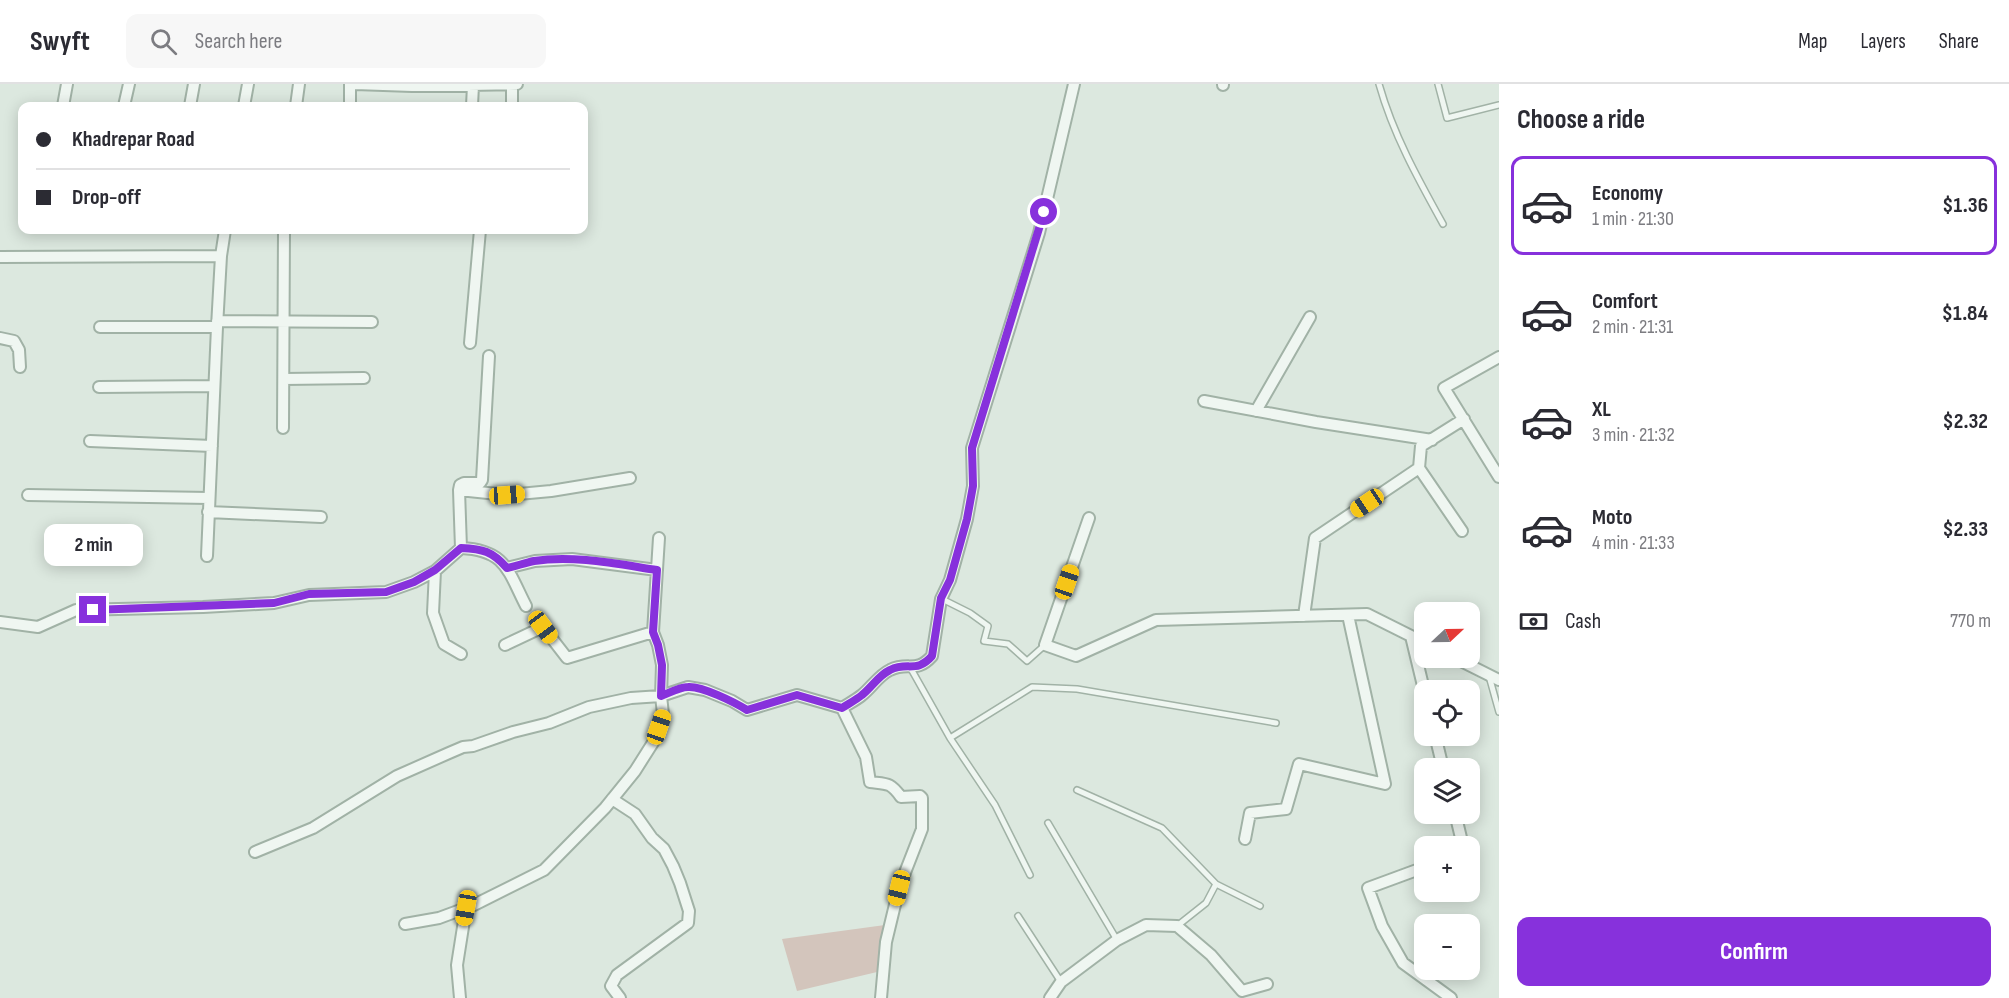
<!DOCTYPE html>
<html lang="en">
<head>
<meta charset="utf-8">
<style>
  :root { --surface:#fff; --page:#f7f7f7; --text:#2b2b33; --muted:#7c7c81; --line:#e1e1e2; --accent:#8731dc }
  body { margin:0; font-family:"Sofia Sans Condensed",sans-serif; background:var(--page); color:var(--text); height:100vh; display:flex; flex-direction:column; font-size:22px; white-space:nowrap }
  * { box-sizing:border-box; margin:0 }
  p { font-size:20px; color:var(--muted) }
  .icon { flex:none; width:33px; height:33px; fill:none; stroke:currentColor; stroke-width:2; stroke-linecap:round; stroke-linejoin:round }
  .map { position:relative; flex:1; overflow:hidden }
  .panel { display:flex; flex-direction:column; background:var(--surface); width:510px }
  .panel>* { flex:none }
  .banner { position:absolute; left:18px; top:18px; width:570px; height:132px; border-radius:12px; box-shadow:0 3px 15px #0003; display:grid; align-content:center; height:132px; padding:0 18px; background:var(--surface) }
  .needle { width:39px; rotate:68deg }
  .controls { position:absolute; left:1414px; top:518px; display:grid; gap:12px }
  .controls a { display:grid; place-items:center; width:66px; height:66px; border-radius:12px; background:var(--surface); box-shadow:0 3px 15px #0003; font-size:30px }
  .end { position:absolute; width:27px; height:27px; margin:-14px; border:8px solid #8731dc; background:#fff; box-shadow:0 0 0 3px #fff }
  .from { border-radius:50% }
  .bubble { position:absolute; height:42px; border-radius:12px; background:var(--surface); box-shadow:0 3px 15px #0003; font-size:20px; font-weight:700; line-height:42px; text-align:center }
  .car { position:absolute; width:18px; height:36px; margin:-18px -9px; border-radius:8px; box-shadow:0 0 4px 2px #0007; background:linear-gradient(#f5c518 24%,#345 0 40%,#f5c518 0 76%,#345 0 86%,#f5c518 0) }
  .banner b { display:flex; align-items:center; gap:21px; height:57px; font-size:22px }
  .banner b+b { border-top:2px solid var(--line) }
  .banner i { width:15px; height:15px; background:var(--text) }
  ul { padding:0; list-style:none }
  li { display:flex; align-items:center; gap:18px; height:99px; margin:0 12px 9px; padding:0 6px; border:3px solid transparent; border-radius:12px }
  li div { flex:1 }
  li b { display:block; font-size:22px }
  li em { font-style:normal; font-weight:700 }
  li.selected { border-color:var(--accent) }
  li>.icon { width:54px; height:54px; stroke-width:1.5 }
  h2 { padding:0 18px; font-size:27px; line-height:72px }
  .pay { display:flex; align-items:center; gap:15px; height:66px; padding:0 18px; font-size:22px }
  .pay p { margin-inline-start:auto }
  .action { display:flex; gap:12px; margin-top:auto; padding:12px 18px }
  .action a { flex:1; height:69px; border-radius:12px; background:var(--accent); color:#fff; font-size:24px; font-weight:700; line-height:69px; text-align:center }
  header { display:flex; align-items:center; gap:36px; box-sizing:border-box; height:84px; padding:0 30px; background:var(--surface); border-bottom:2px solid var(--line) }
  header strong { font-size:28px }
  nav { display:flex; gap:33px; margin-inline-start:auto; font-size:21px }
  .search { width:420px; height:54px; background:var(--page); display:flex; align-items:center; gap:15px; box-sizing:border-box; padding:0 21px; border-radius:12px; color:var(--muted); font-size:22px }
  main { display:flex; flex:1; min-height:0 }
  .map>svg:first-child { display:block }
  .green { fill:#d3c5bc }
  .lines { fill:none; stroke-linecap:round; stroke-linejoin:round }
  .lane-casing { stroke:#a1b2a6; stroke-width:8 }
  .street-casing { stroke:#a1b2a6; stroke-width:14 }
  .lane { stroke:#eff6f1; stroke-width:5 }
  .street { stroke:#eff6f1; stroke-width:10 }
  .route { stroke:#8731dc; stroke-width:8 }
</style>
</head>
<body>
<header>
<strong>Swyft</strong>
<div class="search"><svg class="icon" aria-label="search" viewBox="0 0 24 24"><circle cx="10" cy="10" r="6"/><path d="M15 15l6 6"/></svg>Search here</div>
<nav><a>Map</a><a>Layers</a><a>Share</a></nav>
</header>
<main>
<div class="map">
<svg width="1499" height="914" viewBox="0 0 1499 914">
  <rect width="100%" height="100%" fill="#dce8df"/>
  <path class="green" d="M885,841L877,888L797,907L782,855Z"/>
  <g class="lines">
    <defs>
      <path id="lane" d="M1379,0C1393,50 1418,95 1443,140
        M1438,0L1447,34L1499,21
        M942,515L970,529L988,542L984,557L1008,560L1027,577L1045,561
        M910,583L950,654L995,721L1030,791
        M1489,592L1499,628
        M950,654L1032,603L1077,605L1276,639
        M1077,706L1162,744L1216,800L1260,822
        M1048,739L1117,856
        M1018,832L1061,898
        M1177,842L1206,819L1216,800"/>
      <path id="street" d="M350,0V22
        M355,0L412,2L517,0
        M512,0V22
        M1223,0V1
        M63,22L67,0
        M124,22L129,0
        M190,22L194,0
        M244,22L248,0
        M296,22L299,0
        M472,22L473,1
        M0,173L221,172
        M217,237L372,238
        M100,243H217
        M0,254L14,257L19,266L20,283
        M470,259L480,146
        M1499,273L1444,304L1499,393
        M284,295L364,294
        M99,303L214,302
        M1204,317L1316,338L1432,356
        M1256,327L1310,233
        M283,344L284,146
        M90,357L212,362
        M1419,384L1462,447
        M459,406L507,411L551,407L630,394
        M28,411L209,414
        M208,428L321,433
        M1089,434L1045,561L1076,572L1156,536L1367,530L1425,559
        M461,464L459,406L460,401L464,399H480L482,396L489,272
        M207,472L217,243L221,172L225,146
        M507,484L535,477L572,475L657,486
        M435,487L433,529L444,560L461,570
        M1304,532L1315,454L1419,384L1421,362L1464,335
        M0,538L38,543L76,526L203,523L274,519L309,511L386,508L414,498L435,487L461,464C506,466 508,487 526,522
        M1411,552L1425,610
        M505,561L543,543L567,574L653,548
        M1453,573L1499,596
        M842,624C848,620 856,616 862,611C871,604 879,591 890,586C908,577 916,590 932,572L941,515L950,496L967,435L973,402L972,364L1039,149L1074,0
        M1435,651L1443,684
        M612,715L635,730L652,754L664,765L673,782L680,799L689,827L688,839L617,891L611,902L620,914
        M1455,729L1463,762
        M1245,755L1250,729L1286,725L1299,680L1385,700L1348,531
        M255,768L313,744L397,692L449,669L463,663L473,662L513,648L549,639L589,623L631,614L661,612L688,603L705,606L732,617L747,626L797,611L842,624L866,673L870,698C887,700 890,698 901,713L920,712L922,714V745L899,804L886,858L881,914
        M1425,783L1368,804L1382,842L1403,879L1451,914
        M405,840L439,834L474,821L544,786L605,724L635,687L654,657L663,630L661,612L662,581L658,561L653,548L659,454
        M460,914L457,881L466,824
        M1050,914L1061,898L1117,856L1146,841L1177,842L1211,871L1242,907L1267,900"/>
    </defs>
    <use href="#lane" class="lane-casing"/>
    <use href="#street" class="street-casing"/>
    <use href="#lane" class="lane"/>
    <use href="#street" class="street"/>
  </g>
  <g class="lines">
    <path class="route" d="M93,526L274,519L309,510L386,508L414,498L435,486L461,464C483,465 492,467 507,484C516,482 525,479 534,477C574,471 617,480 657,486L653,548L658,561L662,581L661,612C669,609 680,603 688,603C702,602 734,618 747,626L797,611L842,624C848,620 856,616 862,611C871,604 879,591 890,586C908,577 916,590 932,572L941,514L950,496L967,435L973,402L972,364L1044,128"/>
  </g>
</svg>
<div class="controls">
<a><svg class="needle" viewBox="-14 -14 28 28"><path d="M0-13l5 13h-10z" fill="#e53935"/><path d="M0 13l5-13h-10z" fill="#7c7c81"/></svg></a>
<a><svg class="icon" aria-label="locate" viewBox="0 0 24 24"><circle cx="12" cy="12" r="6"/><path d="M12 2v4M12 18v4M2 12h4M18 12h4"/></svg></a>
<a><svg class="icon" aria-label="layers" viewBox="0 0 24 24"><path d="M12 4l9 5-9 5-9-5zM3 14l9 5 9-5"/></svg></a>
<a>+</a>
<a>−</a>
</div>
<i class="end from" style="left:1044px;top:128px"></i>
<i class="end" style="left:93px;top:526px"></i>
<div class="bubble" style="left:44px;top:440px;width:99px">2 min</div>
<i class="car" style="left:507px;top:411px;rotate:86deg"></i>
<i class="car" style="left:1367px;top:419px;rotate:236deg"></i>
<i class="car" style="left:1067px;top:498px;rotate:19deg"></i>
<i class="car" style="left:543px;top:543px;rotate:143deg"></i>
<i class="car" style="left:659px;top:643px;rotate:19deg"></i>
<i class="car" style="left:899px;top:804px;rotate:194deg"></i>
<i class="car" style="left:466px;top:824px;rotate:190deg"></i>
<div class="banner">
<b><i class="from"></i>Khadrepar Road</b>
<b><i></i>Drop-off</b>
</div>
</div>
<section class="panel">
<h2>Choose a ride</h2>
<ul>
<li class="selected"><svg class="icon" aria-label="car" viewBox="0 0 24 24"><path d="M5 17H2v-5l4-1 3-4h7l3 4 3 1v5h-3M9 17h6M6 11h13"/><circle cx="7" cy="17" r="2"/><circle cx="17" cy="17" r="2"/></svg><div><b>Economy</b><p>1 min · 21:30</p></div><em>$1.36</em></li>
<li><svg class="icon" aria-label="car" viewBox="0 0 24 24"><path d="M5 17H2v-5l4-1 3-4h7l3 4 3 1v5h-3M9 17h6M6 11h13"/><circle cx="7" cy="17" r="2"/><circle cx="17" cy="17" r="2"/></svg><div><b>Comfort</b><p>2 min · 21:31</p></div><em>$1.84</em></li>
<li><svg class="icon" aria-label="car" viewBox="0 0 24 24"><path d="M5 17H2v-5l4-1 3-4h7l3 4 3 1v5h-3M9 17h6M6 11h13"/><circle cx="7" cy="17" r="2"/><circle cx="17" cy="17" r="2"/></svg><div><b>XL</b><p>3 min · 21:32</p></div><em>$2.32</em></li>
<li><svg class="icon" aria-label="car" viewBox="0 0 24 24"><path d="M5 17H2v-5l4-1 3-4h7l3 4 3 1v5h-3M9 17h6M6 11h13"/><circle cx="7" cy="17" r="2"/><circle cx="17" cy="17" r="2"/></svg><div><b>Moto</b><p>4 min · 21:33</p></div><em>$2.33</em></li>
</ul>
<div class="pay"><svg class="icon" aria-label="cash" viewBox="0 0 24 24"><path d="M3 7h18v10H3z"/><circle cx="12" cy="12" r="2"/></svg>Cash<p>770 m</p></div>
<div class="action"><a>Confirm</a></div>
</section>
</main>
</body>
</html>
